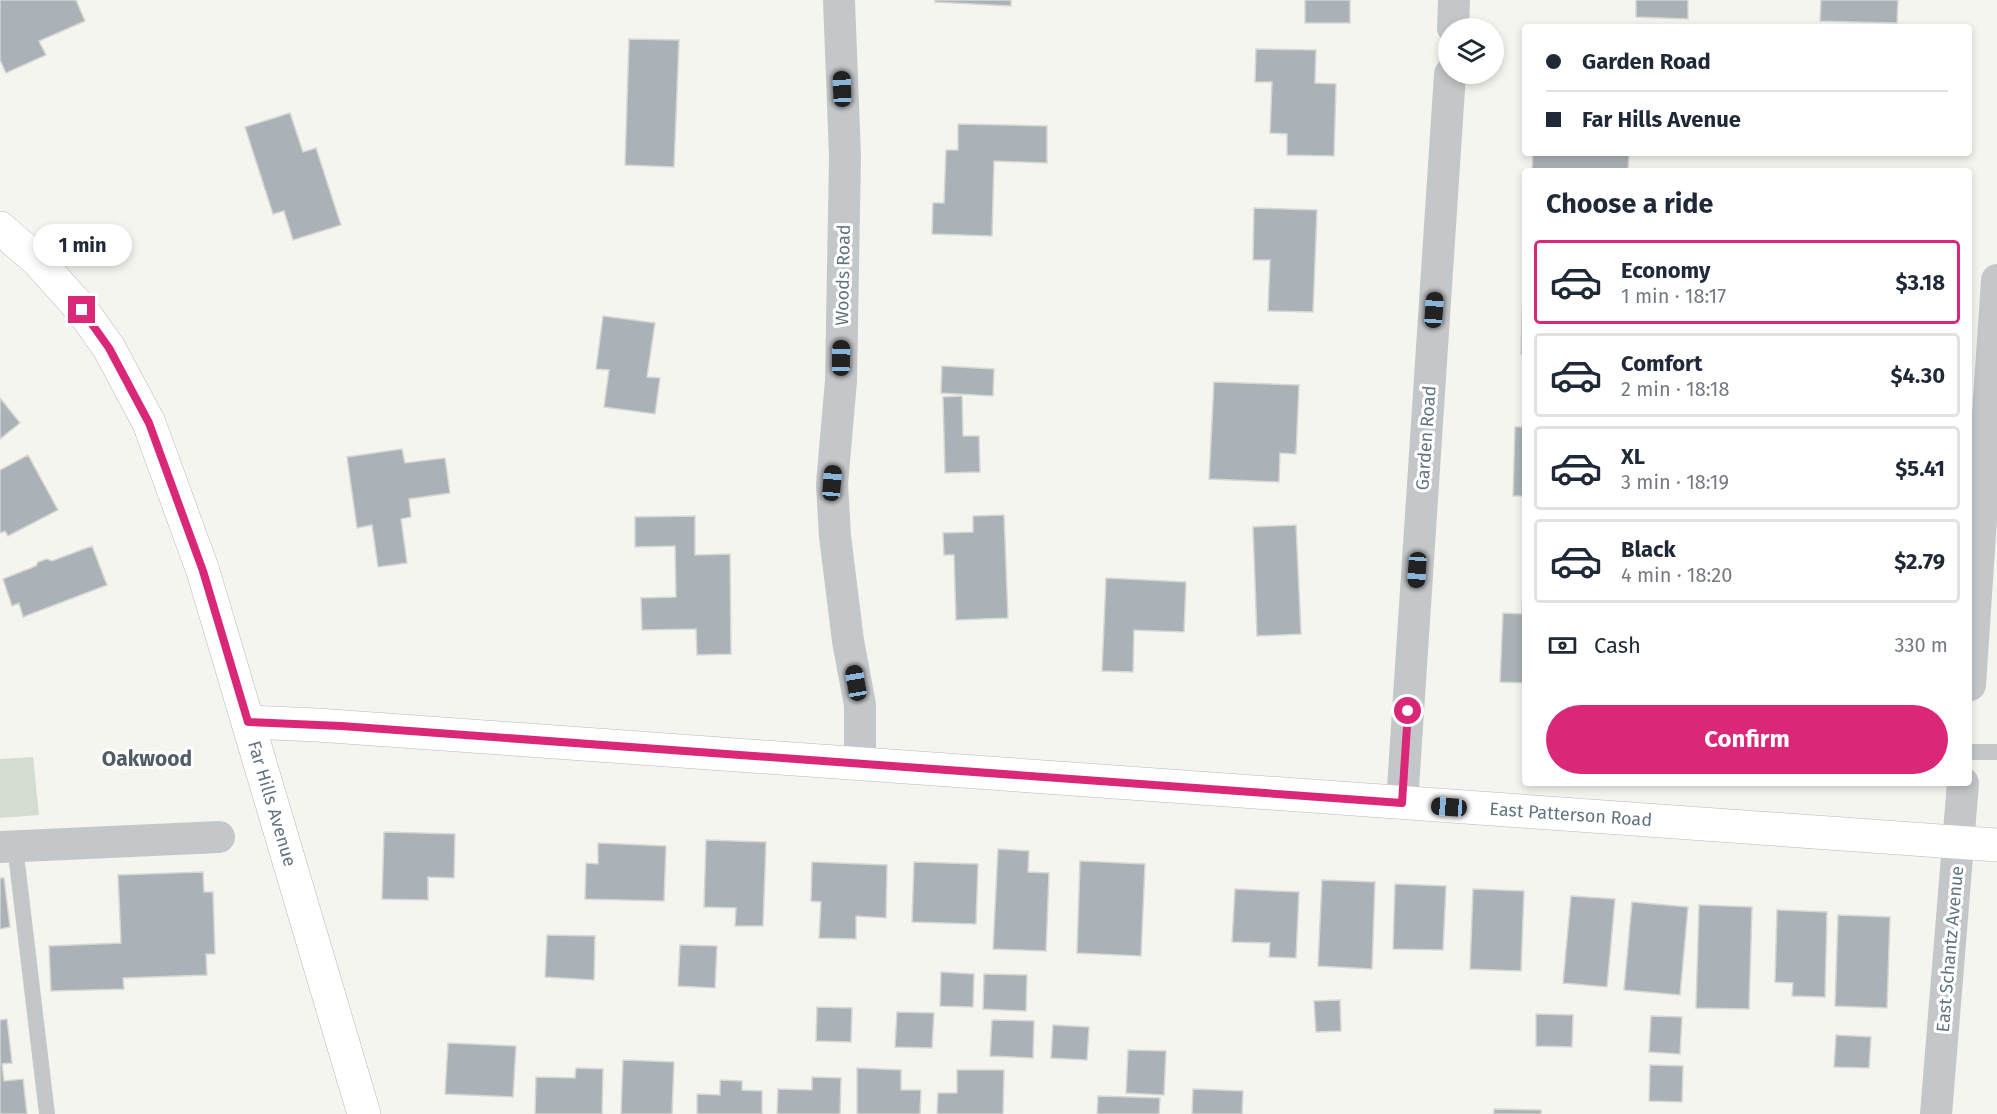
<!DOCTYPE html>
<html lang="en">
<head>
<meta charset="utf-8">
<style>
  :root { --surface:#fff; --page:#f6f6f7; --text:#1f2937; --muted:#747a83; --line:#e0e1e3; --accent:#db2777 }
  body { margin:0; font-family:"Fira Sans",sans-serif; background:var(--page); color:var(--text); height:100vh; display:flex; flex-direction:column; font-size:22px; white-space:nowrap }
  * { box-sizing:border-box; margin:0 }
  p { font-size:20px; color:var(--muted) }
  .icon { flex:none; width:33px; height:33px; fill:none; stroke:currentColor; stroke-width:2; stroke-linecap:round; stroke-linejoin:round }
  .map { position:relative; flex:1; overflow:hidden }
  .panel { position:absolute; left:1522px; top:168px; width:450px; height:618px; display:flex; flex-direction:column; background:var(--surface); border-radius:6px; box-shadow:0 3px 9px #0003 }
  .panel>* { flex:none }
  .guide { position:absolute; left:1522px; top:24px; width:450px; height:132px; border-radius:6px; box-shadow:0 3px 9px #0003; display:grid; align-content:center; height:132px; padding:0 24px; background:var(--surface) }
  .controls { position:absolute; left:1438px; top:18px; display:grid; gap:12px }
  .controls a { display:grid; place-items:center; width:66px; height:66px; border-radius:50%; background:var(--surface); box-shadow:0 3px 9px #0003; font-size:30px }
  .end { position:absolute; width:27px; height:27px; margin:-14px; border:8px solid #db2777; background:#fff; box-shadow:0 0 0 3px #fff }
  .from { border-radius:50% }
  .bubble { position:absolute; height:42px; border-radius:21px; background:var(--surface); box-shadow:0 3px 9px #0003; font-size:20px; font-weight:700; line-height:42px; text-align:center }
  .car { position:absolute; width:18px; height:36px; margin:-18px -9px; border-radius:8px; box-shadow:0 0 4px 2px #0007; background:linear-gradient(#222 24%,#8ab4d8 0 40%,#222 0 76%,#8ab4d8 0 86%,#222 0) }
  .guide b { display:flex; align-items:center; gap:21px; height:57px; font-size:22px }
  .guide b+b { border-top:2px solid var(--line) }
  .guide i { width:15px; height:15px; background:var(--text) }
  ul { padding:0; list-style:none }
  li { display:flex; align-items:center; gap:18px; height:84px; margin:0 12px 9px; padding:0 12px; border:3px solid var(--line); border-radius:6px }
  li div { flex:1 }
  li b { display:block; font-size:22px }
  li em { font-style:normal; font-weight:700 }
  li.selected { border-color:var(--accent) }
  li>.icon { width:54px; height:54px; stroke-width:1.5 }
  h2 { padding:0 24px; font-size:27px; line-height:72px }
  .pay { display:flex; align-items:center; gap:15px; height:66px; padding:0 24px; font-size:22px }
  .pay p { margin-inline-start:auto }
  .action { display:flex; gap:12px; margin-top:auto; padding:12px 24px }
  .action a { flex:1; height:69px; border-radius:36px; background:var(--accent); color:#fff; font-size:24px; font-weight:700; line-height:69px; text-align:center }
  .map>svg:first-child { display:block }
  .green { fill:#d5dcd1 }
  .building { fill:#aab2b7; stroke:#d6d6d3; stroke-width:1.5 }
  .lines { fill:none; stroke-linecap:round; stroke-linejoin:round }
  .secondary-casing { stroke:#b3b9bd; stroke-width:34 }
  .primary-casing { stroke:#b4b8bc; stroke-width:34 }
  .service { stroke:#c4c7ca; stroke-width:16 }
  .minor { stroke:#c4c7ca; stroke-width:32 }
  .secondary { stroke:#fff; stroke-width:33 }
  .primary { stroke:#fff; stroke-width:33 }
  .route { stroke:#db2777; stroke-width:8 }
  .labels { text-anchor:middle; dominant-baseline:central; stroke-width:6; stroke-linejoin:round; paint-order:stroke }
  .street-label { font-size:18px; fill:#627482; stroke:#fff }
  .quarter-label { font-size:21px; font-weight:bold; fill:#505d67; stroke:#fff }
</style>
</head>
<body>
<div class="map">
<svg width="1997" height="1114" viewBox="0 0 1997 1114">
  <rect width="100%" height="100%" fill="#f5f5f0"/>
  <path class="green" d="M33,757L39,815L0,818V759Z"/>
  <path class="building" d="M0,0H76L85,21L39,41L46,55L6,73L0,60Z
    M935,0H1011V6L935,2Z
    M1305,0H1350V23H1305Z
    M1636,0H1688V19L1636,17Z
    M1821,0H1898L1897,23L1820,21Z
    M629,39L679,40L674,167L625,165Z
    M1256,49L1316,50L1315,83L1336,84L1334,156L1287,155V134L1270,133L1272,82H1255Z
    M290,113L303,152L316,148L341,225L293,240L284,211L273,214L245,127Z
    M958,124L1047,126V163L994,161L992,236L932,234L933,203H944L946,150H958Z
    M1533,153H1629L1628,171H1532Z
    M1254,208L1317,210L1313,312L1268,311L1270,260H1253Z
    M1523,291H1526V354H1521Z
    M603,316L655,323L647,377L660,378L655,414L604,407L609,370L596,369Z
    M942,366L994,369L993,396L941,393Z
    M1214,382L1299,385L1296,454L1280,453L1279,482L1209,479Z
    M962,396L963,436H979L980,472L945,473L943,397Z
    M0,398L20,423L0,439Z
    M1515,427H1526V496H1513Z
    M402,449L405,463L445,458L450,493L409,499L411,517L401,519L407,563L378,567L372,525L357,528L347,457Z
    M28,455L58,510L8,536L5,531L0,533V470Z
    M1004,515L1008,618L956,620L954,555H944L943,533L973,532V516Z
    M695,516V555L730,554L731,654L697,655L696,629L642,630L641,598L676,597L675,546L635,547V517Z
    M1296,525L1301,634L1257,636L1253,527Z
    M92,546L107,585L23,617L19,603L12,606L3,579L36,566L38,562L47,559L52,561Z
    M1524,563H1526V683L1500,682L1503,613L1522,614Z
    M1106,578L1186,582L1184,632L1134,630L1133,672L1102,671Z
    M384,832L455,834L454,878L428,877V900L382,899Z
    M706,840L766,842L763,926H735L736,908L704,907Z
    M598,843L666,846L664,901L585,899L586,863L598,864Z
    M998,849L1029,851L1028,872L1049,873L1046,951L993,949Z
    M1080,861L1145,864L1141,956L1077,953Z
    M812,862L887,865L886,918L856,916V939L819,938L821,902L811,901Z
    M914,862L978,864L976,924L912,922Z
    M203,872L204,892H213L215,954H206L207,975L123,978L124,989L51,991L49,946L121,943L118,875Z
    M0,878H4L10,927L0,929Z
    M1322,880L1375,882L1372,969L1318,966Z
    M1395,884L1446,886L1443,950L1393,949Z
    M1235,889L1299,892L1296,958L1269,957L1270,943L1232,942Z
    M1473,889L1524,891L1521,971L1470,969Z
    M1571,896L1615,899L1607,987L1563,983Z
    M1632,902L1688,907L1680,995L1624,990Z
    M1699,905L1752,907L1749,1009L1696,1008Z
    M1777,910L1827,912L1825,997L1792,996L1793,983L1775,982Z
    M1838,915L1890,917L1887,1008L1835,1006Z
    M547,935L595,936L594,980L545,977Z
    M680,945L717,946L715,988L678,986Z
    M941,972L974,974L973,1007L940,1006Z
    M984,974L1027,975L1026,1011L983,1009Z
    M1340,1000L1341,1031L1316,1032L1314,1001Z
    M817,1007L852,1008L851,1042L816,1041Z
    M897,1012L934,1013L932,1048L895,1047Z
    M1536,1014L1573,1015L1572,1047L1536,1046Z
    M1651,1016L1682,1017L1680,1054L1649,1052Z
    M7,1019L12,1063L2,1064L4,1081L23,1079L27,1114H0V1020Z
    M992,1020L1034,1021L1033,1058L990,1056Z
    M1053,1025L1089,1027L1087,1060L1051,1058Z
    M1836,1035L1871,1037L1869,1068L1834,1067Z
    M448,1043L516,1046L513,1097L445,1094Z
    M1128,1050L1166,1051L1164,1095L1126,1093Z
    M623,1060L674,1062L672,1114H621Z
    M1650,1065L1683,1066L1682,1102L1649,1101Z
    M576,1068L603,1069L602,1114H535L536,1077L575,1078Z
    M857,1068L901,1070V1090H921L920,1114H857Z
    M957,1070H1004L1003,1114H937L938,1093H957Z
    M812,1077L841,1078L840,1114H777L778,1089L812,1090Z
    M720,1080L742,1081V1090L762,1091V1114H697V1094L720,1095Z
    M1193,1089L1243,1091L1242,1114H1192Z
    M1098,1096L1160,1098L1159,1114H1097Z
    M1494,1109L1541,1110V1114H1494Z"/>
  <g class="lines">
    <defs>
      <g id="secondary">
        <path id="s1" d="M248,722L317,725L1997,845"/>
      </g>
      <g id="primary">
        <path id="s2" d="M0,228L37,260L82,310L109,348L149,423L203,571L364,1114"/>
      </g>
    </defs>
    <use href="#secondary" class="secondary-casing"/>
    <use href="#primary" class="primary-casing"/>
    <path class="service" d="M1970,752H1997
      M15,846L47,1114"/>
    <path class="minor" d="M839,0L845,156L841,381L832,484L835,536L848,641L860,705V764
      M1453,28L1454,0
      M1970,685L1997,280
      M1402,803L1450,74
      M0,847L219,837
      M1936,1114L1963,783"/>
    <use href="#secondary" class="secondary"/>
    <use href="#primary" class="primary"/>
  </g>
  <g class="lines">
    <path class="route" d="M82,310L109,348L149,423L203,571L248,722L341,726L1402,803L1408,711"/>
  </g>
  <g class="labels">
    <g class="street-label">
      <text transform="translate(843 275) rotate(-89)">Woods Road</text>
      <text transform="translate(1426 438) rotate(-86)">Garden Road</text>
      <text stroke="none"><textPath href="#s2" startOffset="648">Far Hills Avenue</textPath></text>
      <text stroke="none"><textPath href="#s1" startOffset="1326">East Patterson Road</textPath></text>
      <text transform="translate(1950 949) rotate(-85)">East Schantz Avenue</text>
    </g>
    <g class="quarter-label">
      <text x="147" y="759">Oakwood</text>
    </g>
  </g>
</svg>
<div class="controls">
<a><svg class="icon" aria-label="layers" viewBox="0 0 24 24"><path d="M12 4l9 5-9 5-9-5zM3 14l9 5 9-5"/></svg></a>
</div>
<i class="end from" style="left:1408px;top:711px"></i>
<i class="end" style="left:82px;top:310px"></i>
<div class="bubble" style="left:33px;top:224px;width:99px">1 min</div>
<i class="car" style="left:842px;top:89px;rotate:358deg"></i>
<i class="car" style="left:1434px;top:310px;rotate:4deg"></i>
<i class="car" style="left:841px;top:358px;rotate:1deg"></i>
<i class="car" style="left:832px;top:483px;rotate:5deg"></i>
<i class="car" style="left:1417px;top:570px;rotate:184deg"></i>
<i class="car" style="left:856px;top:683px;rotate:350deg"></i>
<i class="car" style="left:1449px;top:807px;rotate:274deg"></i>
<div class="guide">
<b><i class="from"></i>Garden Road</b>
<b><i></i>Far Hills Avenue</b>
</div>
<section class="panel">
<h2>Choose a ride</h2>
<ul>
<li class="selected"><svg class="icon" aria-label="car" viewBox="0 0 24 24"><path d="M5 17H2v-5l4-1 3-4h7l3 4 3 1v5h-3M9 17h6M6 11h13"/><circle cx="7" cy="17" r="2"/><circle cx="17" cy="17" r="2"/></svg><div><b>Economy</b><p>1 min · 18:17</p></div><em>$3.18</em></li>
<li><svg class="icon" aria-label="car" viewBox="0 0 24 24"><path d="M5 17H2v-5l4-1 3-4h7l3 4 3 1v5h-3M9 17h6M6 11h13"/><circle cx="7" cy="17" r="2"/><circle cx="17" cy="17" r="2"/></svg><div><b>Comfort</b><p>2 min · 18:18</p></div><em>$4.30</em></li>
<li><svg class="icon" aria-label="car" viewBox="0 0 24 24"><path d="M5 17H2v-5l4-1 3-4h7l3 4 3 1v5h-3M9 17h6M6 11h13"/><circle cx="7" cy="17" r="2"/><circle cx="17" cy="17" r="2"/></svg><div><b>XL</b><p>3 min · 18:19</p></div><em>$5.41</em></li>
<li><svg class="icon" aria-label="car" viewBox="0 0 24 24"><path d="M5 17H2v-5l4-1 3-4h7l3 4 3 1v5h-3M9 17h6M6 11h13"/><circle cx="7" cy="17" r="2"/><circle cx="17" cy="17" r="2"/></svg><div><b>Black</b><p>4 min · 18:20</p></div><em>$2.79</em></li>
</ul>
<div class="pay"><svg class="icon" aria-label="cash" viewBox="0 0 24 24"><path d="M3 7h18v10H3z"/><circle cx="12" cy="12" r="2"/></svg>Cash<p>330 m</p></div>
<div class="action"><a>Confirm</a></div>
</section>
</div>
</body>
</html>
